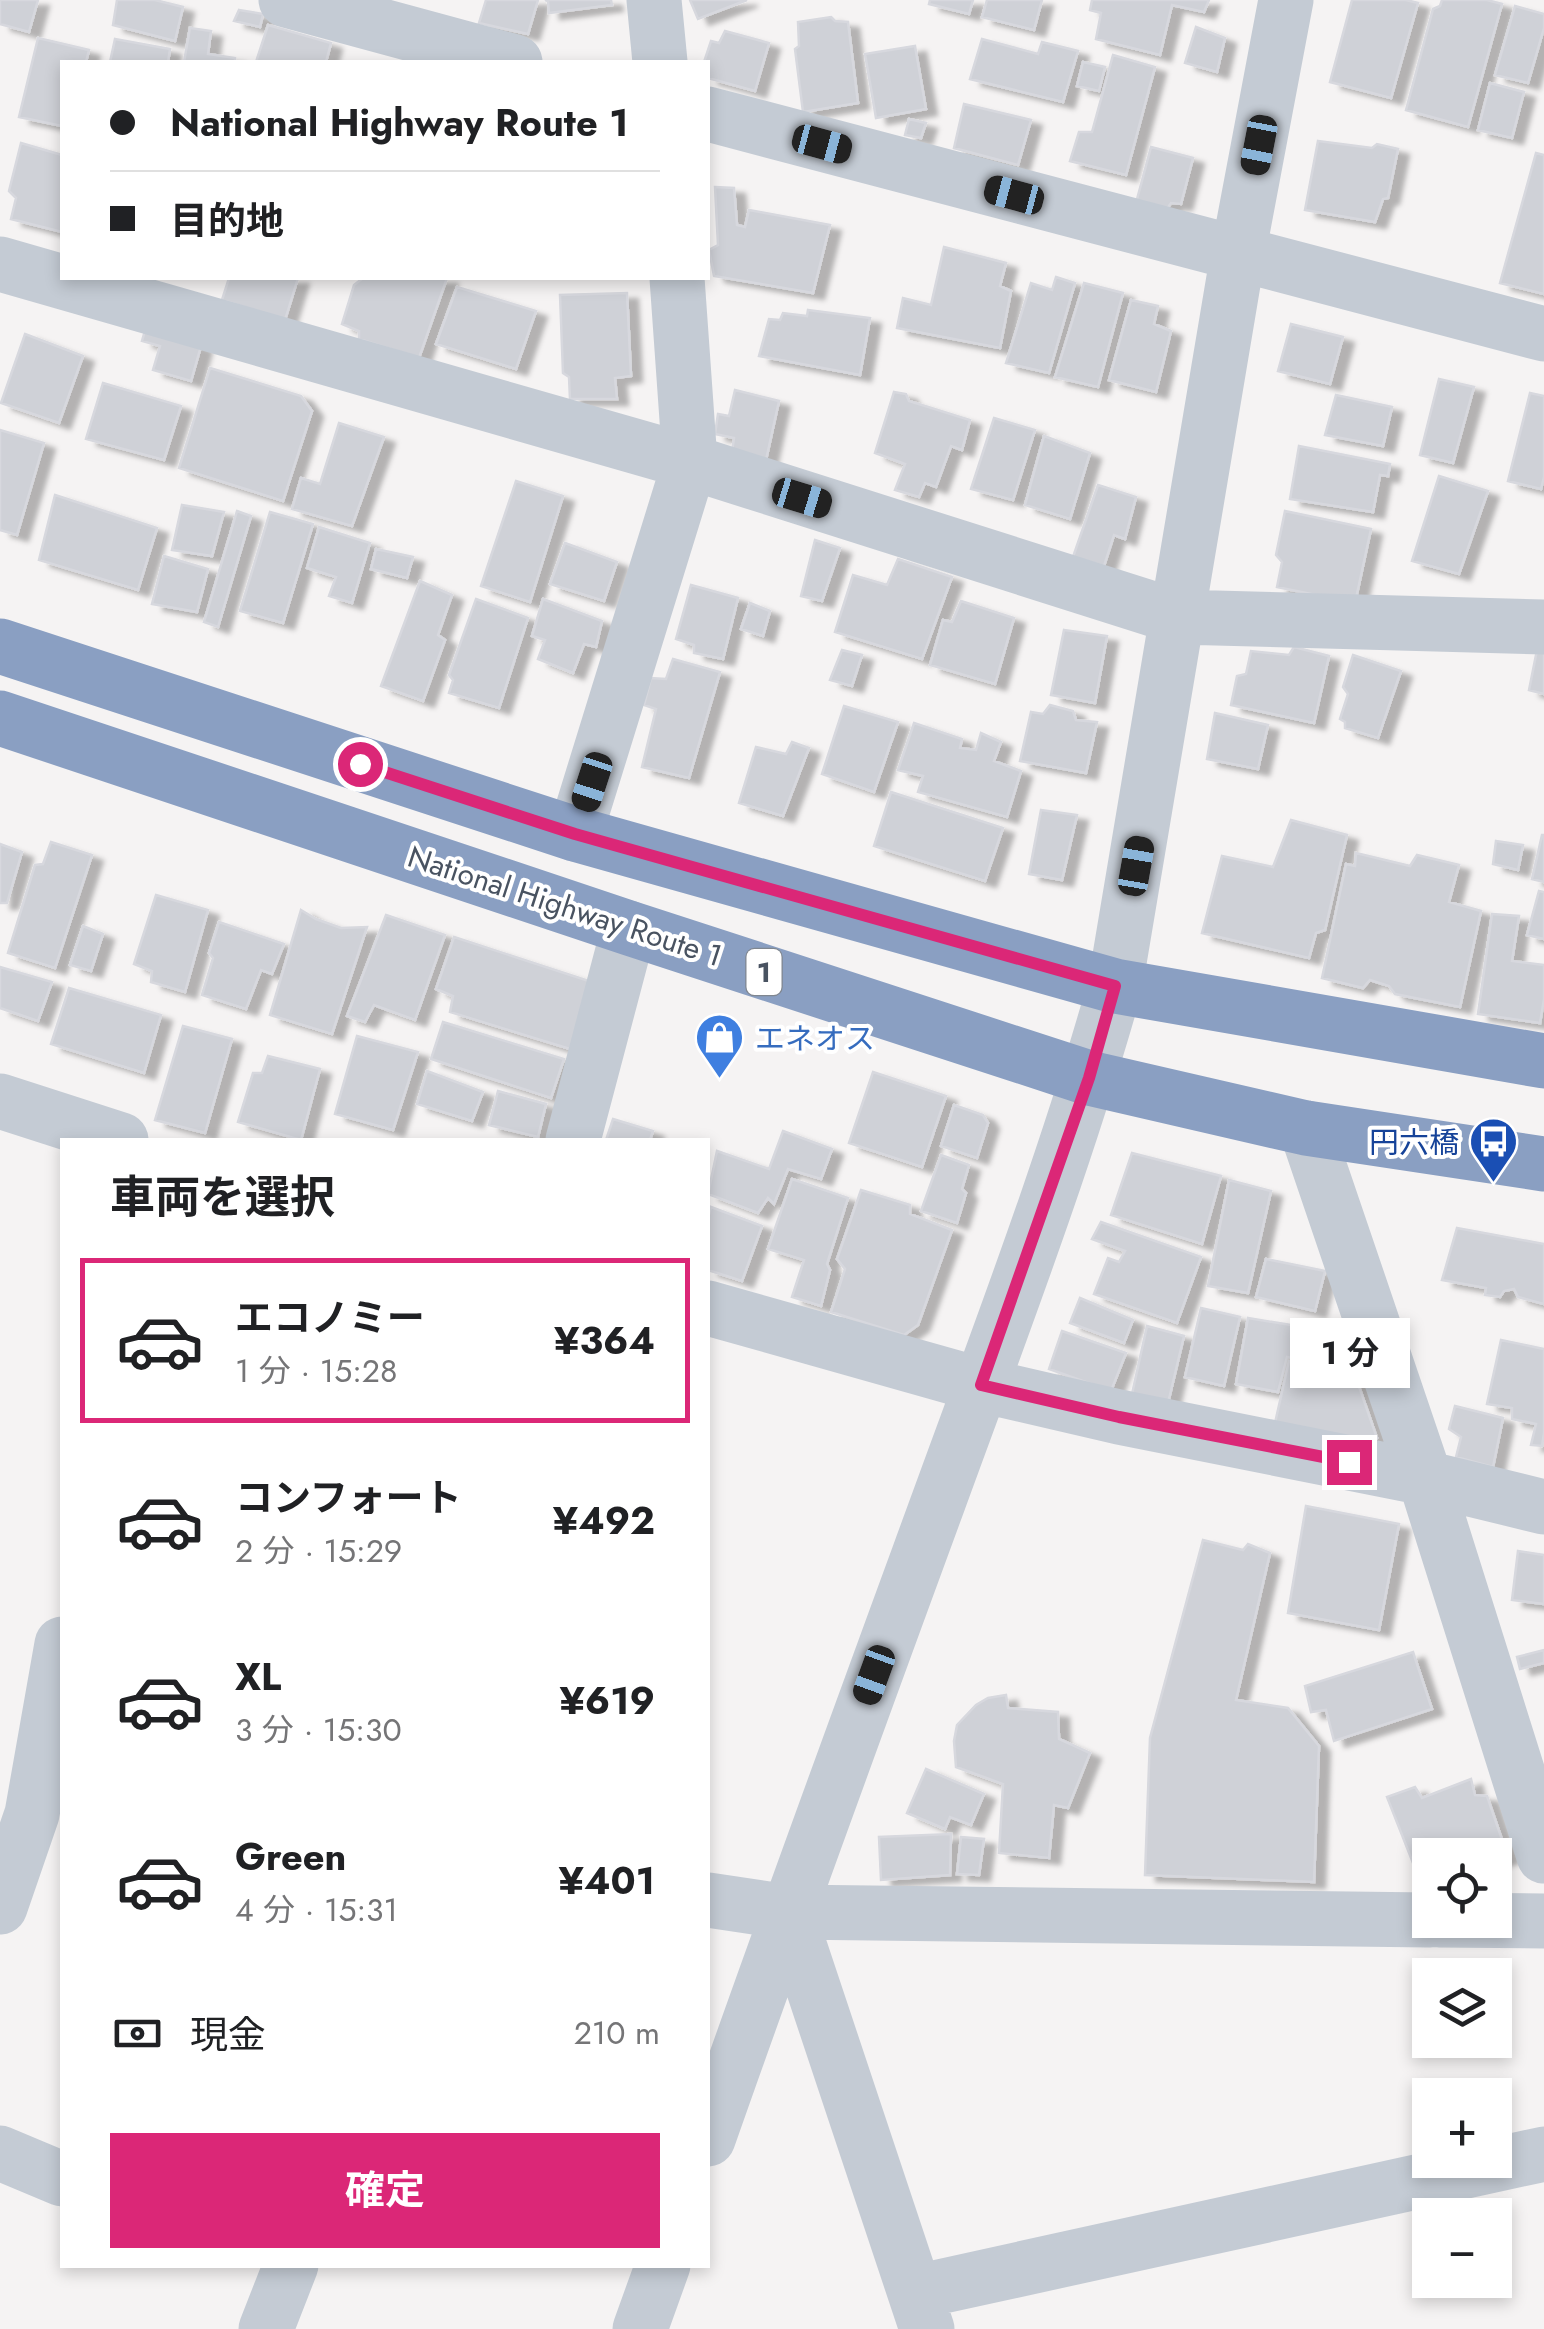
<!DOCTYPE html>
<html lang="ja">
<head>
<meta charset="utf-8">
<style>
  :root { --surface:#fff; --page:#f2f2f2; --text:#202124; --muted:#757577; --line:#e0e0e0; --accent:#db2777 }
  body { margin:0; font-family:Jost,"Noto Sans JP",sans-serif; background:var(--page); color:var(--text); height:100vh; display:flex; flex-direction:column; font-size:38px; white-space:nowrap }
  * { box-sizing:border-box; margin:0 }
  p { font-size:32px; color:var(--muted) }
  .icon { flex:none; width:55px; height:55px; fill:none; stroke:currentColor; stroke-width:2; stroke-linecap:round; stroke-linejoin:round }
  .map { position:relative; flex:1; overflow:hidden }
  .panel { position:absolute; left:60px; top:1138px; width:650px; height:1130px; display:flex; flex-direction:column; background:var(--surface); border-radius:0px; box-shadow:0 5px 15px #0003 }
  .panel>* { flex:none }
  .banner { position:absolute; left:60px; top:60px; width:650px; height:220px; border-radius:0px; box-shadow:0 5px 15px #0003; display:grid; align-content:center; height:220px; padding:0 50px; background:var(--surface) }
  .fabs { position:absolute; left:1412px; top:1838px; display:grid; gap:20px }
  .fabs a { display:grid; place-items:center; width:100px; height:100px; border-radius:0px; background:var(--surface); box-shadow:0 5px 15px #0003; font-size:50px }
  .end { position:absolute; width:45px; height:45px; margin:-22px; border:12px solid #db2777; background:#fff; box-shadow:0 0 0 5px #fff }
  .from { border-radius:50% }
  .bubble { position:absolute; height:70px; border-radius:0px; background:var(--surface); box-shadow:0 5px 15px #0003; font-size:32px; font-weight:700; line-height:70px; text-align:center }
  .car { position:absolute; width:30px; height:60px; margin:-30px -15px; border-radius:12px; box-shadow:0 0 8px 2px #0007; background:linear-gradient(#222 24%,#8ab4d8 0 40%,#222 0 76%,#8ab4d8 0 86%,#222 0) }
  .banner b { display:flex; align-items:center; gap:35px; height:95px; font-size:38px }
  .banner b+b { border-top:2px solid var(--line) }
  .banner i { width:25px; height:25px; background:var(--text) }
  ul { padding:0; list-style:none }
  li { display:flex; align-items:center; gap:30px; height:165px; margin:0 20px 15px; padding:0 30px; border:5px solid transparent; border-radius:0px }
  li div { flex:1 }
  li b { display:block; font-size:38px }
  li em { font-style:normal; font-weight:700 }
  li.current { border-color:var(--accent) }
  li>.icon { width:90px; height:90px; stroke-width:1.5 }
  h2 { padding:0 50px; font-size:45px; line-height:120px }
  .pay { display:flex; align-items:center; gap:25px; height:110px; padding:0 50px; font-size:38px }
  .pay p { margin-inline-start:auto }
  .primary-button { display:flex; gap:20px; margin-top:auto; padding:20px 50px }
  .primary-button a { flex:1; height:115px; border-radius:0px; background:var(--accent); color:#fff; font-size:40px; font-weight:700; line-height:115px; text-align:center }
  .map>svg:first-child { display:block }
  .building { fill:#cfd1d7; stroke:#d7d8de; stroke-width:2.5; filter:url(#shadow) }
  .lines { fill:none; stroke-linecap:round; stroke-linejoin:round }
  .minor { stroke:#c4cbd4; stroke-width:55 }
  .highway { stroke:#8a9fc2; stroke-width:55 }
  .route { stroke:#db2777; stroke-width:12 }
  .labels { text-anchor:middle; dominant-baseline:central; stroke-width:8; stroke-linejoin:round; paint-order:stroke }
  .shield { fill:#fff; stroke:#808790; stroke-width:2.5 }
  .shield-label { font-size:28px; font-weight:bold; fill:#495361 }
  .street-label { font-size:30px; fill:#495361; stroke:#fff }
  .shop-label { font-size:30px; fill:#366cbe; stroke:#fff; text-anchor:start }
  .transit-label { font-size:30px; fill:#164399; stroke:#fff; text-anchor:end }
</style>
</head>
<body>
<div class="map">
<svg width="1544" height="2329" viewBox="0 0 1544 2329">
  <defs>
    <filter id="shadow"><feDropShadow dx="11" dy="6" stdDeviation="2.5" flood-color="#0004"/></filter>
  </defs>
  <rect width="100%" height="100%" fill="#f5f3f3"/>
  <path class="building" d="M0,0H38L29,32L0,24Z
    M117,0H155L183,7L175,41L113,25Z
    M486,0H538L528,34L479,23Z
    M545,0H611L612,5L549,13L548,1Z
    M690,0H747L698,19Z
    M930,0H973L969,14L929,4Z
    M987,0H1042L1034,30L982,17Z
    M1092,0H1209L1204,12L1172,5L1160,55L1096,39L1101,13L1090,10Z
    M1352,0H1406L1418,3L1391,98L1330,82Z
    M1442,0H1487L1502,4L1468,127L1406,110L1433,9L1440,6Z
    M1515,6L1544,14V28L1528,83L1495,75Z
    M239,10L263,14L260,27L234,21Z
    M831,17L835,21L848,22L858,103L803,112L795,49L799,46L798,22Z
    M268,25L331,43L326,62H256Z
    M1196,27L1225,38L1217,72L1185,63Z
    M190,28L211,31L208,54L235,58V62H184Z
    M725,31L769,43L755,91L708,78V62H704L711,41L719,43Z
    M38,38L89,50L86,62H62V126L19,117Z
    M115,39L170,49L168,62H110Z
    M982,39L1038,54L1042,42L1078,51L1063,102L970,79Z
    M915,46L926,109L876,118L865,54Z
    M1113,55L1155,67L1126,175L1070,161L1079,132H1092Z
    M1083,62L1105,67L1099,91L1077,86Z
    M1490,83L1524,92L1512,138L1478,130Z
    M964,104L1031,120L1018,165L954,148Z
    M909,119L926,123L921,138L905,135Z
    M1318,141L1372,148L1377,144L1398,149L1388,198L1383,199L1375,222L1305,210Z
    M21,143L62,155V232L11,219L16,198L9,191Z
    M1151,147L1193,158L1181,204L1171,203L1167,209L1136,203Z
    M1536,153L1544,155V294L1500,283Z
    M715,187L734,188L737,225L745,227L749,210L830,225L813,293L714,276L709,250L718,245Z
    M944,247L1006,263L1000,286L1011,291L1000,348L897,328L903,298L931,305Z
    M1056,277L1075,283L1049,373L1006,363L1031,283L1052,290Z
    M229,278H298L285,320L222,300Z
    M363,278H447L419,358L359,339V331L342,324L354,285Z
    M1084,283L1123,293L1098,387L1055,377Z
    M457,287L536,311L516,369L436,344Z
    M627,293L631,376L615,378L617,399H570L569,377L563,373L560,295Z
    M1131,300L1158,306L1154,324L1171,331L1156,392L1109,380Z
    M808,310L870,318L860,375L759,356L769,319L780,320L783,313L807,316Z
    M1291,324L1343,337L1330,384L1278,371Z
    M146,327L201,346L191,381L153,370L160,346L142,341Z
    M25,334L83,356L59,423L1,403Z
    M210,368L301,396L312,411L283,501L179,468Z
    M1439,379L1474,387L1453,463L1420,455Z
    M103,383L181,406L164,460L86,439Z
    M735,390L779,401L766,460L732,452L734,438L715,434L718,414L729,416Z
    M894,392L906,394L909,401L970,420L962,450L951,446L936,487L925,483L919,497L895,490L905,464L875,453Z
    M1530,393L1544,396V477L1541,489L1508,481Z
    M1336,395L1392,407L1383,446L1325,435Z
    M994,418L1035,430L1013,500L971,489Z
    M339,423L384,437L352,526L292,509L301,478L320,484Z
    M0,430L44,443L17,535L0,530Z
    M1044,436L1090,453L1070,519L1025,505Z
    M1299,446L1390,464L1388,476L1380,475L1373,512L1290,499Z
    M1439,476L1488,491L1459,574L1412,561Z
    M516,481L563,496L530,602L481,586Z
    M1098,485L1136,497L1125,539L1114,535L1104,566L1073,557Z
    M55,495L157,528L138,590L39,560Z
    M182,505L224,512L212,556L172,550Z
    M237,511L251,516L218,627L204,622Z
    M1285,511L1371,529L1355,603L1277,587L1282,562L1276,555Z
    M270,512L313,524L283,623L240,611Z
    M319,527L370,543L352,603L329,596L336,577L307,568Z
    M815,540L840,548L822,601L801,596Z
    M565,543L617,562L604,601L550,584Z
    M376,549L413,557L407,578L371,569Z
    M164,556L208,569L197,612L152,604Z
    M898,559L952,577L922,659L835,632L853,575L887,585Z
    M420,581L452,595L438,635L445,640L423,701L381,686Z
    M691,585L738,598L723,659L694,653V645L676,639Z
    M476,599L528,618L499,708L449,693L453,680L449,675Z
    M543,599L602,621L596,647L584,644L573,673L538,659L545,640L532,636Z
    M961,601L1014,618L995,684L930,665L943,620L952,622Z
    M750,603L770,611L763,636L741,629Z
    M1064,630L1107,636L1095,703L1051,695Z
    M1294,647L1329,656L1314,723L1231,705L1237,676L1246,674L1251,651L1289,655Z
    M842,650L862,655L852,686L830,680Z
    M1537,650L1544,651V694L1529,690Z
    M1353,655L1401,671L1378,738L1345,728V722L1340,719L1348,694L1343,687Z
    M673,659L720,672L689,778L642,767L656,709L644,705L651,678L666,679Z
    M1050,705L1073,711L1076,720L1097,722L1086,773L1020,761L1031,712L1043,714Z
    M844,706L898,722L874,792L822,774Z
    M1215,713L1268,725L1258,769L1207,759Z
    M914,723L962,739L960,748L976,750L981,733L1001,742L994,761L1021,771L1007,817L918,792L923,776L898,770Z
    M792,742L809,748L783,816L739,803L756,747L786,754Z
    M891,792L1003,828L985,881L874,846Z
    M1041,810L1077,815L1062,880L1029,874Z
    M1291,820L1347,835L1325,930L1316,933L1309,958L1202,933L1222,856L1273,867Z
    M1542,835H1544V882L1532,879Z
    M1496,841L1523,845L1518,870L1493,864Z
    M51,842L92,855L55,968L8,953L35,865L43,864Z
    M0,844L22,852L7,903H0Z
    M1356,853L1410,866L1417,855L1459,865L1449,902L1481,911L1460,1007L1395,994L1389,986L1370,980L1363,988L1322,978L1346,864L1355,866Z
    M1539,891L1544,892V939L1527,935Z
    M156,895L208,910L185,992L151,982L152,971L134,964Z
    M301,910L316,919L341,928L367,927L332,1034L270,1015Z
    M1492,914L1519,916L1512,961L1544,965V999L1540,1023L1478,1014Z
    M386,915L445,935L415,1020L374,1005L365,1022L347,1016Z
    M219,922L284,944L272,974L261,970L246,1009L202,995L213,958L209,953Z
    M83,926L103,934L91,971L70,965Z
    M454,937L592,982L570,1049L450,1012L453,996L436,989Z
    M0,967L52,982L38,1021L0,1008Z
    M69,988L161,1015L144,1073L51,1044Z
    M443,1022L564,1059L551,1098L431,1059Z
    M183,1026L232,1039L205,1133L155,1120Z
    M357,1036L418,1052L393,1130L335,1114Z
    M268,1056L320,1069L301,1140L238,1122L253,1073H262Z
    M427,1071L483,1092L472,1121L417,1104Z
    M873,1072L946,1096L922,1167L849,1143Z
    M498,1091L546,1104L538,1137L489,1125Z
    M954,1105L983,1115L988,1123L977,1158L941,1146Z
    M613,1119L653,1131L650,1140H606Z
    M783,1131L832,1149L821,1179L788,1169L774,1204L768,1198L758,1213L708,1194L717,1151L769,1169Z
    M1132,1153L1221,1176L1202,1244L1111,1215Z
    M941,1155L969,1165L962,1189L966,1193L957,1223L921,1211Z
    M792,1179L848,1198L827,1264L830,1270L821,1306L792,1297L804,1260L768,1249Z
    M1229,1180L1271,1191L1248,1293L1208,1286Z
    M861,1190L910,1205V1214L952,1230L918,1325L904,1335L831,1312L845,1269L837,1259Z
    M711,1207L762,1226L742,1281L708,1270V1218Z
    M1101,1222L1201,1257L1177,1323L1094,1294L1108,1258L1119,1262L1125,1251L1092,1239Z
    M1457,1228L1544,1244V1304L1518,1297L1514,1289L1504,1291L1500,1297L1485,1295L1486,1288L1442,1280Z
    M1266,1259L1325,1271L1315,1311L1256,1297Z
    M1080,1298L1133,1320L1124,1343L1070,1323Z
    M1201,1308L1240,1317L1224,1386L1185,1377Z
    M1248,1318L1309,1328L1317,1334L1308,1361L1287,1357L1278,1392L1236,1384Z
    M1147,1326L1184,1336L1168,1403L1132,1394Z
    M1062,1331L1126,1353L1111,1391L1049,1369Z
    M1501,1340L1544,1349V1433L1542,1446L1531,1445L1536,1424L1512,1419V1408L1487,1404Z
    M1289,1361L1355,1375L1377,1438L1373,1443L1275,1423Z
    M1455,1406L1503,1418L1493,1467L1456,1457L1461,1437L1449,1429Z
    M1306,1506L1399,1524L1379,1630L1288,1613Z
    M1203,1540L1243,1550L1248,1544L1270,1553L1236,1700L1288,1708L1319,1746L1314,1882L1145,1875L1150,1738Z
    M1518,1551L1544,1555V1604L1512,1600Z
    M1544,1650V1663L1520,1669L1517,1657Z
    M1413,1652L1432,1709L1334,1741L1326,1710L1311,1712L1305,1686Z
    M1006,1695L1008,1708L1058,1712L1059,1739L1090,1753L1068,1808L1054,1805L1049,1858L999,1853L1003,1784L956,1767L954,1741L957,1725L976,1705L988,1698Z
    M926,1769L984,1794L971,1825L950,1817L945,1829L907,1813Z
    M1471,1779L1475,1795L1487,1796L1508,1857L1495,1861V1855H1430V1867L1417,1873L1387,1797L1415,1787L1422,1798Z
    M951,1834L950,1875L881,1880L879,1837Z
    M961,1837L984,1839L979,1875L957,1874Z"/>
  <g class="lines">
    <path class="minor" d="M286,0L515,62
      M654,0L660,62
      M708,114L1544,334
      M0,264L690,462L1178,617L1544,627
      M575,834L690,462L677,278
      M0,1101L121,1140
      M1306,1128L1425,1478L1544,1856
      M573,1140L629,928
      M708,1308L981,1385L1119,1417L1425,1478L1544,1507
      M708,1900L788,1912L1430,1920
      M0,1907L32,1814L62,1644
      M788,1912L927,2329
      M1439,1920L1544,1921
      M708,2139C783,1925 861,1713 939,1500C1001,1330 1066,1160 1115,986L1238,254L1286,0
      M0,2153L62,2179
      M916,2292L1544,2154
      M266,2329L291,2265
      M640,2329L663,2265"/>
    <path class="highway" d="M0,646L575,834L1115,986L1544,1061
      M0,718L629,928L1089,1078L1306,1128L1544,1164"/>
  </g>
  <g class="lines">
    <path class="route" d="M360,764L575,834L1115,986L1089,1078L981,1385L1119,1417L1349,1462"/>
  </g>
  <defs>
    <symbol id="shop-pin" viewBox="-11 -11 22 30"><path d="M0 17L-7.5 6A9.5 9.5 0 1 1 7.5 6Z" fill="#3f7fe0" stroke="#fff"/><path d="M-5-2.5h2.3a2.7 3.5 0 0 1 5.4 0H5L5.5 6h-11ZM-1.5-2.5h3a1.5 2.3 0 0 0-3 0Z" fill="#fff"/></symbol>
    <symbol id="bus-pin" viewBox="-11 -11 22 30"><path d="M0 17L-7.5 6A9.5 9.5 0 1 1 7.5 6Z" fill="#1a4fb4" stroke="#fff"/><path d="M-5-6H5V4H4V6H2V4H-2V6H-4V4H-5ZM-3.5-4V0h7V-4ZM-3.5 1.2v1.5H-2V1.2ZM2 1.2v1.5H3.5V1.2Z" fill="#fff"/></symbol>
  </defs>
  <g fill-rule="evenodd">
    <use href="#shop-pin" x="692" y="1010" width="55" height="75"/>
    <use href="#bus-pin" x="1466" y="1114" width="55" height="75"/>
  </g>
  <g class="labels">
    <rect class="shield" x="746.5" y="949" width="35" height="46" rx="8"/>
    <g class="shield-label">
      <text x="764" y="972">1</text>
    </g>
    <g class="street-label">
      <text transform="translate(565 906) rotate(18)">National Highway Route 1</text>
    </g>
    <g class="shop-label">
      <text x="755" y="1038">エネオス</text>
    </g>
    <g class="transit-label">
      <text x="1459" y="1142">円六橋</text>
    </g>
  </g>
</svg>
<div class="fabs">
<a><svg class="icon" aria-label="locate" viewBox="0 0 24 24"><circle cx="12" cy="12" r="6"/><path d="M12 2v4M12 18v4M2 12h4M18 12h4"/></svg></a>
<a><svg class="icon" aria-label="layers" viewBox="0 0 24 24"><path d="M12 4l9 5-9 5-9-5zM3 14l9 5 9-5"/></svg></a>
<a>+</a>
<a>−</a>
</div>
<i class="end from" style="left:360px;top:764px"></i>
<i class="end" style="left:1349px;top:1462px"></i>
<div class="bubble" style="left:1290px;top:1318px;width:120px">1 分</div>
<i class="car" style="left:822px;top:144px;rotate:105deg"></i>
<i class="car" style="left:1259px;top:145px;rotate:191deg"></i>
<i class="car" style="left:1014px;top:195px;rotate:285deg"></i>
<i class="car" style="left:802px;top:498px;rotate:107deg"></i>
<i class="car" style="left:592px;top:782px;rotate:198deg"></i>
<i class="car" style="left:1136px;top:866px;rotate:10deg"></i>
<i class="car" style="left:874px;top:1675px;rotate:200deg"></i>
<div class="banner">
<b><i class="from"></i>National Highway Route 1</b>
<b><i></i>目的地</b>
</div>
<section class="panel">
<h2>車両を選択</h2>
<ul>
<li class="current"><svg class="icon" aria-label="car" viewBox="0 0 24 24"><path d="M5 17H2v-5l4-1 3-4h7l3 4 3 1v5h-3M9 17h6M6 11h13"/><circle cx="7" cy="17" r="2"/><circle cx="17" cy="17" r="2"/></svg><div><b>エコノミー</b><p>1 分 · 15:28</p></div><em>¥364</em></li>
<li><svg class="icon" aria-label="car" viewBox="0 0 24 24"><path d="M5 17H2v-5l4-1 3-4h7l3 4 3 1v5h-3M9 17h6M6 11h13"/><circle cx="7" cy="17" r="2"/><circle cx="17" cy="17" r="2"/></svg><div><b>コンフォート</b><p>2 分 · 15:29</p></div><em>¥492</em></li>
<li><svg class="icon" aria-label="car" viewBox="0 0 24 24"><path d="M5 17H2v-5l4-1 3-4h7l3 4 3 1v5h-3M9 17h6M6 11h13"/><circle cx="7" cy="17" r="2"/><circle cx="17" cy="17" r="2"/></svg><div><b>XL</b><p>3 分 · 15:30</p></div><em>¥619</em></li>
<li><svg class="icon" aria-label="car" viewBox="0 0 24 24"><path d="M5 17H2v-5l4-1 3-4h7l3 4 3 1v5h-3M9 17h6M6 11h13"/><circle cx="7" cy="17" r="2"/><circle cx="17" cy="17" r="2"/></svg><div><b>Green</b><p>4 分 · 15:31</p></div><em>¥401</em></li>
</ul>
<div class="pay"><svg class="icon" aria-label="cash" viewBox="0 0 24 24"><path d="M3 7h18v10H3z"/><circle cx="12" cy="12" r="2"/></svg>現金<p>210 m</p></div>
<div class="primary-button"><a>確定</a></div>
</section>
</div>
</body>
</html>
